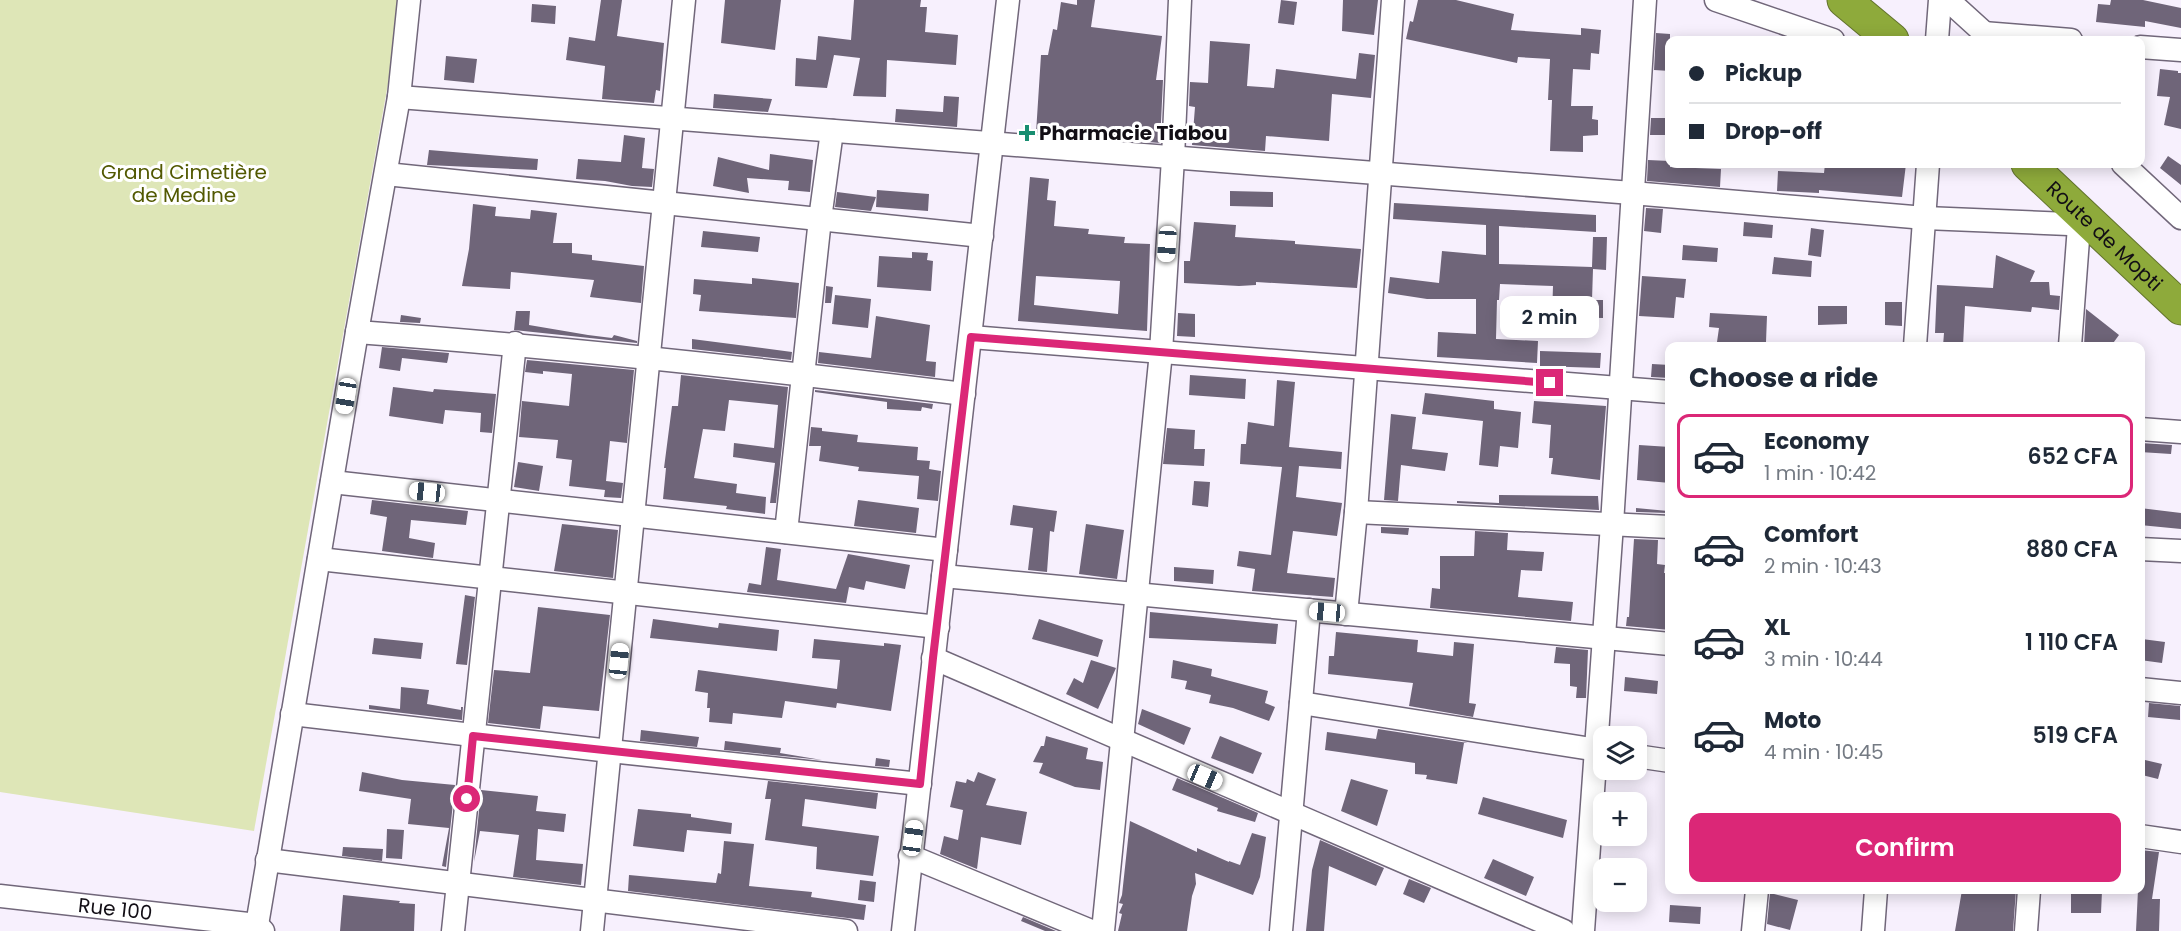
<!DOCTYPE html>
<html lang="en">
<head>
<meta charset="utf-8">
<style>
  :root { --surface:#fff; --page:#f2f2f3; --text:#1f2937; --muted:#747a83; --line:#e0e1e3; --accent:#db2777 }
  body { margin:0; font-family:Poppins,sans-serif; background:var(--page); color:var(--text); height:100vh; display:flex; flex-direction:column; font-size:22px; white-space:nowrap }
  * { box-sizing:border-box; margin:0 }
  p { font-size:20px; color:var(--muted) }
  .icon { flex:none; width:33px; height:33px; fill:none; stroke:currentColor; stroke-width:2; stroke-linecap:round; stroke-linejoin:round }
  .map { position:relative; flex:1; overflow:hidden }
  .side { position:absolute; left:1665px; top:342px; width:480px; height:552px; display:flex; flex-direction:column; background:var(--surface); border-radius:12px; box-shadow:0 3px 15px #0003 }
  .side>* { flex:none }
  .guide { position:absolute; left:1665px; top:36px; width:480px; height:132px; border-radius:12px; box-shadow:0 3px 15px #0003; display:grid; align-content:center; height:132px; padding:0 24px; background:var(--surface) }
  .controls { position:absolute; left:1593px; top:726px; display:grid; gap:12px }
  .controls a { display:grid; place-items:center; width:54px; height:54px; border-radius:12px; background:var(--surface); box-shadow:0 3px 15px #0003; font-size:30px }
  .end { position:absolute; width:27px; height:27px; margin:-14px; border:8px solid #db2777; background:#fff; box-shadow:0 0 0 3px #fff }
  .from { border-radius:50% }
  .bubble { position:absolute; height:42px; border-radius:12px; background:var(--surface); box-shadow:0 3px 15px #0003; font-size:20px; font-weight:600; line-height:42px; text-align:center }
  .car { position:absolute; width:18px; height:36px; margin:-18px -9px; border-radius:8px; box-shadow:0 0 4px 2px #0007; background:linear-gradient(#fff 24%,#345 0 40%,#fff 0 76%,#345 0 86%,#fff 0) }
  .guide b { display:flex; align-items:center; gap:21px; height:57px; font-size:22px }
  .guide b+b { border-top:2px solid var(--line) }
  .guide i { width:15px; height:15px; background:var(--text) }
  ul { padding:0; list-style:none }
  li { display:flex; align-items:center; gap:18px; height:84px; margin:0 12px 9px; padding:0 12px; border:3px solid transparent; border-radius:12px }
  li div { flex:1 }
  li b { display:block; font-size:22px }
  li em { font-style:normal; font-weight:600 }
  li.selected { border-color:var(--accent) }
  li>.icon { width:54px; height:54px; stroke-width:1.5 }
  h2 { padding:0 24px; font-size:27px; line-height:72px }
  .primary-button { display:flex; gap:12px; margin-top:auto; padding:12px 24px }
  .primary-button a { flex:1; height:69px; border-radius:12px; background:var(--accent); color:#fff; font-size:24px; font-weight:600; line-height:69px; text-align:center }
  .map>svg:first-child { display:block }
  .green { fill:#dee6b7 }
  .building { fill:#6f6579; fill-rule:evenodd }
  .lines { fill:none; stroke-linecap:round; stroke-linejoin:round }
  .minor-casing { stroke:#71677a; stroke-width:25 }
  .highway-casing { stroke:#63732e; stroke-width:35 }
  .minor { stroke:#fff; stroke-width:22 }
  .highway { stroke:#8eaa3b; stroke-width:33 }
  .route { stroke:#db2777; stroke-width:8 }
  .poi-dot { fill:#188e71; stroke:#fff; stroke-width:2 }
  .labels { text-anchor:middle; dominant-baseline:central; stroke-width:6; stroke-linejoin:round; paint-order:stroke }
  .poi-label { font-size:20px; font-weight:bold; fill:#120e15; stroke:#fff; text-anchor:start }
  .park-label { font-size:20px; fill:#525902; stroke:#fff }
  .street-label { font-size:20px; fill:#120e15; stroke:#fff }
</style>
</head>
<body>
<div class="map">
<svg width="2181" height="931" viewBox="0 0 2181 931">
  <rect width="100%" height="100%" fill="#f7f0fd"/>
  <path class="green" d="M0,0H403L254,831L0,792Z"/>
  <path class="building" d="M601,0H622L617,36L664,43L660,91L656,90L654,103L602,99L605,66L566,60L569,37L595,41Z
    M725,0H781L775,50L721,43Z
    M854,0H921L920,7H927L925,32L958,35L956,65L887,60L886,97L853,96L860,58L834,55L827,88L795,86L796,58L816,60L818,36L851,40Z
    M1077,0H1095L1091,27L1162,36L1156,80H1163L1160,143L1036,133L1041,55H1048L1053,29L1057,30L1061,2L1077,5Z
    M1281,0L1297,2L1294,25L1278,23Z
    M1343,0H1378L1374,35L1342,31Z
    M1418,0H1456L1514,14L1511,30L1581,35V28L1601,30L1599,54L1591,53L1590,70L1573,69L1571,106H1593L1592,119L1598,120V135L1583,136V152L1550,151L1552,100H1548L1550,59L1518,57L1517,63L1406,39L1410,21L1413,22Z
    M2111,0H2143L2181,8V28L2145,21V27L2096,22L2098,4L2110,5Z
    M532,4L556,6L555,24L531,22Z
    M1656,33L1670,34V71L1654,70Z
    M1210,41L1250,44L1247,86L1274,88L1276,69L1356,79L1359,53L1375,55L1371,98L1332,94L1329,141L1266,136L1265,151L1192,145L1195,107L1189,106L1190,82L1208,83Z
    M446,56L477,59L474,83L444,80Z
    M2160,69L2178,71V73H2181V129L2164,125L2170,97L2157,96Z
    M714,94L772,99L768,112L713,108Z
    M944,96L959,97L957,127L895,122L896,109L943,112Z
    M1651,118H1670V135H1650Z
    M624,135L645,138L642,168L654,169L652,187L632,186L605,181L576,179L578,159L621,162Z
    M429,150L538,159L537,170L427,165Z
    M770,154L813,160L810,192L788,190L789,181L747,178L749,193L713,186L718,157L769,170Z
    M2168,156L2181,165V185L2160,168Z
    M1648,160L1670,161V167L1721,169L1720,187L1647,181Z
    M1825,164H1906L1902,197L1819,190V193L1777,191L1778,171L1824,173Z
    M1030,177L1049,179L1047,200L1056,201L1054,226L1089,229L1088,234L1125,237L1124,243L1150,244L1147,331L1018,321ZM1036,276L1120,281L1118,314L1034,305Z
    M877,190L929,194L928,211L876,207Z
    M1230,191L1273,192V207L1230,206Z
    M837,192L876,197L871,211L835,207Z
    M1394,203L1596,215V232L1499,226V264L1592,267L1593,237H1607L1606,270L1593,269L1592,300H1603V318L1552,317L1553,286L1500,284L1499,300H1497L1496,339L1538,341L1537,363L1437,357L1438,332L1476,334V299H1427L1388,293L1390,277L1439,283L1442,251L1486,255V225L1393,219Z
    M473,204L496,207L495,216L530,219L531,210L557,213L553,243H572V253L592,255V260L644,266L641,303L590,297L594,280L511,272L510,289L462,286L469,249Z
    M1646,208L1663,209L1661,233L1644,231Z
    M1194,222L1236,225L1235,237L1295,241V244L1361,249L1357,288L1256,282V285L1239,286L1184,283V261H1190Z
    M1744,222L1773,225L1772,238L1743,236Z
    M1811,228L1824,230L1821,257L1808,255Z
    M703,231L760,237L758,252L701,247Z
    M1683,245L1718,248L1717,262L1682,260Z
    M912,252L928,253L927,260L933,261L931,291L877,287L879,256L912,258Z
    M1996,255L2035,271L2030,282H2049L2050,295L2060,296L2059,310L2032,307L2031,312L1965,306L1963,346H1943L1944,333H1935L1937,285L1993,288Z
    M1774,257L1812,261L1811,277L1772,274Z
    M1642,276L1686,279L1684,298L1676,297L1674,318L1639,316Z
    M752,278L799,283L796,318L699,311L701,295L693,294L694,279L752,284Z
    M826,286L833,287L831,303H825Z
    M835,295L871,299L868,328L832,324Z
    M1885,302H1902V326L1885,325Z
    M1818,306H1847V324L1818,325Z
    M2086,309L2119,335L2111,346H2084Z
    M516,311H530L529,325L588,335L612,338L614,335L637,341V343L514,330Z
    M1178,313L1195,314V337L1177,336Z
    M1710,313L1767,316L1766,342H1740V345L1717,342L1719,328L1709,327Z
    M401,315L421,318L420,323L400,322Z
    M876,316L930,325L926,361L936,362L935,377L818,363L819,352L871,358Z
    M692,339L792,352L791,360L692,349Z
    M382,347L449,353L448,359L447,363L402,358L400,371L379,368Z
    M1540,351L1601,353L1600,368L1540,366Z
    M527,360L634,370L627,443L610,441L606,481L623,483L621,498L604,497L605,490L569,486L572,460L556,458L558,440L519,437L522,401L569,406L572,374L543,371V374L525,372Z
    M1652,364L1670,365V378L1651,377Z
    M681,375L788,387L776,503H770L775,463L733,457L734,443L774,448L778,405L729,400L725,431L703,429L694,478L737,484L736,493L766,497L765,514L726,509L727,506L663,499L666,468H664L672,406H678Z
    M1190,375L1246,379L1245,399L1189,395Z
    M1277,380L1295,382L1289,447L1342,452L1341,469L1299,466L1296,497L1342,503L1337,536L1293,531L1287,573L1335,578L1333,597L1252,591L1255,569L1237,566L1239,551L1271,555L1282,467L1240,464L1241,444H1246L1248,422L1274,426Z
    M393,387L433,392L434,389L496,394L492,433L480,432L481,413L445,410L443,424L389,416Z
    M815,390L933,404L932,409L922,407L921,411L887,409V402L815,392Z
    M1425,393L1494,401V409L1521,412L1518,448L1500,446L1498,467L1479,465L1483,421L1422,414Z
    M1534,401L1606,406L1600,480L1551,474L1553,458H1549L1551,425L1532,423Z
    M1391,414L1416,417L1412,449L1448,453L1445,471L1401,465L1398,501L1384,500Z
    M811,427L822,428V431L858,435L857,442L918,447L917,460L930,461L929,469L941,471L938,501L917,499L919,476L858,471L859,467L819,461L821,446H809Z
    M1167,428L1195,430L1194,449H1205L1204,466L1163,464Z
    M2141,443L2172,445L2171,454L2140,452Z
    M1639,445L1670,447V483L1637,480Z
    M518,462L543,466L539,491L514,487Z
    M1194,481L1210,482L1208,507L1192,505Z
    M1499,495L1598,496L1599,510L1457,503V501L1499,503Z
    M372,500L468,511L466,525L411,520L409,538L435,543L433,558L382,551L387,517L370,514Z
    M858,500L919,508L916,533L854,526Z
    M1013,505L1057,511L1054,532L1050,531L1047,572L1028,570L1033,528L1010,525Z
    M1636,508L1668,511V513L1636,512Z
    M2140,508L2181,513V529L2140,525Z
    M562,524L618,530L613,578L554,571Z
    M1086,524L1124,530L1117,579L1079,574Z
    M1381,527L1409,528L1408,535L1381,533Z
    M1475,531L1508,533L1507,550L1544,552L1542,571L1521,570L1518,597L1573,602L1571,621L1430,608L1432,588L1440,589V556H1474Z
    M1634,539L1658,540L1657,564L1665,565L1664,573H1670V630L1626,626L1627,617H1629Z
    M766,547L781,549L777,580L836,589L848,554L910,565L905,589L866,581L864,590L849,587L846,603L747,592L749,583L761,585Z
    M1174,567L1214,570L1213,584L1174,581Z
    M465,595L475,597L467,665L456,664Z
    M538,607L610,615L599,711L543,706L540,729L488,723L494,670L530,673Z
    M1150,612L1278,624L1276,644L1149,638Z
    M653,619L718,628L719,623L779,630L777,651L650,638Z
    M1039,619L1103,640L1098,657L1032,639Z
    M1336,632L1418,640L1417,652L1453,656L1454,642L1474,644L1469,703L1476,704L1473,717L1409,706L1413,683L1328,674L1329,656H1334Z
    M374,638L423,643L421,659L372,654Z
    M814,639L884,646V643L901,645L891,711L837,703L836,708L785,701L782,718L733,713L732,724L709,722L710,708H707L708,693L695,691L698,670L837,689L840,660L812,658Z
    M2142,639L2165,642L2162,663L2140,660Z
    M1556,647L1588,650L1586,698H1576L1577,687L1570,686V664L1554,663Z
    M1091,660L1116,668L1098,709L1066,694L1074,678L1083,683Z
    M1173,660L1212,669L1211,676L1268,691L1265,703L1275,707L1269,721L1233,708L1209,703L1211,695L1185,689L1187,681L1171,678Z
    M1625,677L1658,681L1657,694L1624,691Z
    M401,687L429,690L427,704L461,710V707H463L462,720L369,709V705L400,709Z
    M2149,703L2180,706V720L2148,717Z
    M1142,709L1191,728L1184,745L1138,724Z
    M1378,729L1468,743H1464L1457,784L1426,779L1427,775L1415,774V763L1325,750L1327,732L1376,739Z
    M641,730L699,737L697,747L640,741Z
    M1046,736L1088,748L1086,759L1103,762L1100,790L1075,787L1039,773L1043,763L1033,762L1041,746H1044Z
    M1220,736L1262,753L1253,774L1211,758Z
    M725,741L781,748L780,753L822,760L724,750Z
    M876,758L890,760L889,767L875,766Z
    M2145,760L2162,764L2158,779L2142,775Z
    M362,772L402,780L455,785L446,867L442,866L449,828L408,824L411,799L359,791Z
    M978,772L996,779L986,805L1027,812L1021,845L981,837L977,869L940,854L944,836L958,840L963,810L950,807L956,781L966,783L967,779L974,782Z
    M1177,778L1258,813L1255,822L1217,811L1218,808L1172,790Z
    M1351,779L1388,790L1377,826L1341,811Z
    M768,781L878,793L876,809L805,799L802,826L879,836L873,876L816,869L817,847L765,840L771,799H765Z
    M481,790L538,796L536,811L566,814L564,832L538,829L536,860L583,864L581,885L513,877L519,835L480,831L474,862Z
    M1483,797L1567,820L1563,838L1478,814Z
    M638,809L691,814V817L732,823L731,834L687,830L684,852L633,846Z
    M1130,821L1197,852V848L1229,862V861L1240,865L1252,833L1266,837L1260,877L1253,895L1195,873L1196,884L1192,896L1187,931H1118L1122,914L1119,913L1123,904L1119,903L1122,895Z
    M387,829L404,830L402,859L386,858Z
    M1320,840L1384,868L1376,886L1329,866L1324,931H1306L1312,870Z
    M724,841L754,844L749,886L812,892L811,897L866,905L864,920L628,891L629,875L716,883L718,873L721,874Z
    M343,847L383,849L382,861L342,856Z
    M2140,850L2159,852L2152,899H2160L2159,931H2136L2138,890H2140Z
    M1493,859L1534,877L1526,896L1484,878Z
    M1409,879L1431,888L1424,903L1403,894Z
    M860,880L876,882L874,902L858,900Z
    M1962,890H2016L2013,931H1955Z
    M2071,890L2102,891L2101,913H2071Z
    M1770,893L1798,900L1790,930L1767,924Z
    M343,895L400,901L399,903L415,904L414,931H340Z
    M1670,905L1701,907L1700,924L1669,922Z
    M1023,917L1056,931H1045L1021,921Z"/>
  <g class="lines">
    <defs>
      <g id="minor">
        <path d="M1716,0L1833,40"/>
        <path d="M1948,0L1992,40"/>
        <path d="M1983,33L2071,40"/>
        <path d="M1937,40L1940,0"/>
        <path d="M2140,47L2181,50"/>
        <path d="M399,97L1632,193L1925,218L2093,225"/>
        <path d="M2123,164L2181,218"/>
        <path d="M386,174L982,236"/>
        <path d="M357,332C560,347 762,369 964,394"/>
        <path d="M971,337L1670,392"/>
        <path d="M1915,346L1928,164"/>
        <path d="M2070,346L2079,226"/>
        <path d="M2140,429L2181,432"/>
        <path d="M332,482L946,550"/>
        <path d="M1356,512L1670,527"/>
        <path d="M786,532L820,219L832,131"/>
        <path d="M2140,549L2181,551"/>
        <path d="M319,559L938,627"/>
        <path d="M943,576L1670,644"/>
        <path d="M1346,614L1356,512L1393,0"/>
        <path d="M933,658L1564,931"/>
        <path d="M2140,689L2181,693"/>
        <path d="M1301,703L1604,751"/>
        <path d="M292,714L610,751L920,784"/>
        <path d="M1636,756L1670,761"/>
        <path d="M2140,836L2181,842"/>
        <path d="M910,856L1091,931"/>
        <path d="M267,860L846,931"/>
        <path id="s1" d="M0,896L257,925L263,931"/>
        <path d="M257,925L357,332L399,97L409,0"/>
        <path d="M453,931L515,343"/>
        <path d="M592,931L684,0"/>
        <path d="M903,931L1008,0"/>
        <path d="M1103,931L1161,352L1173,158L1180,0"/>
        <path d="M1281,931L1309,610"/>
        <path d="M1583,931L1612,524L1645,0"/>
        <path d="M1753,931L1757,890"/>
        <path d="M1873,931L1876,890"/>
        <path d="M2026,931L2029,890"/>
      </g>
      <g id="highway">
        <path d="M1844,0L1892,40"/>
        <path id="s2" d="M2028,164L2181,308"/>
      </g>
    </defs>
    <use href="#minor" class="minor-casing"/>
    <use href="#highway" class="highway-casing"/>
    <use href="#minor" class="minor"/>
    <use href="#highway" class="highway"/>
  </g>
  <g class="lines">
    <path class="route" d="M467,799L473,736L920,784L933,658L971,337L1550,383"/>
  </g>
  <path class="poi-dot" d="M1024 124h6v6h6v6h-6v6h-6v-6h-6v-6h6z"/>
  <g class="labels">
    <g class="poi-label">
      <text x="1039" y="133">Pharmacie Tiabou</text>
    </g>
    <g class="park-label">
      <text x="184" y="172">Grand Cimetière<tspan x="184" dy="23">de Medine</tspan></text>
    </g>
    <g class="street-label">
      <text stroke="none"><textPath href="#s2" startOffset="105">Route de Mopti</textPath></text>
      <text stroke="none"><textPath href="#s1" startOffset="116">Rue 100</textPath></text>
    </g>
  </g>
</svg>
<div class="controls">
<a><svg class="icon" aria-label="layers" viewBox="0 0 24 24"><path d="M12 4l9 5-9 5-9-5zM3 14l9 5 9-5"/></svg></a>
<a>+</a>
<a>−</a>
</div>
<i class="end from" style="left:467px;top:799px"></i>
<i class="end" style="left:1550px;top:383px"></i>
<div class="bubble" style="left:1500px;top:296px;width:99px">2 min</div>
<i class="car" style="left:1167px;top:244px;rotate:184deg"></i>
<i class="car" style="left:346px;top:396px;rotate:189deg"></i>
<i class="car" style="left:427px;top:492px;rotate:276deg"></i>
<i class="car" style="left:1327px;top:612px;rotate:275deg"></i>
<i class="car" style="left:619px;top:661px;rotate:6deg"></i>
<i class="car" style="left:1205px;top:777px;rotate:113deg"></i>
<i class="car" style="left:913px;top:838px;rotate:8deg"></i>
<div class="guide">
<b><i class="from"></i>Pickup</b>
<b><i></i>Drop-off</b>
</div>
<section class="side">
<h2>Choose a ride</h2>
<ul>
<li class="selected"><svg class="icon" aria-label="car" viewBox="0 0 24 24"><path d="M5 17H2v-5l4-1 3-4h7l3 4 3 1v5h-3M9 17h6M6 11h13"/><circle cx="7" cy="17" r="2"/><circle cx="17" cy="17" r="2"/></svg><div><b>Economy</b><p>1 min · 10:42</p></div><em>652 CFA</em></li>
<li><svg class="icon" aria-label="car" viewBox="0 0 24 24"><path d="M5 17H2v-5l4-1 3-4h7l3 4 3 1v5h-3M9 17h6M6 11h13"/><circle cx="7" cy="17" r="2"/><circle cx="17" cy="17" r="2"/></svg><div><b>Comfort</b><p>2 min · 10:43</p></div><em>880 CFA</em></li>
<li><svg class="icon" aria-label="car" viewBox="0 0 24 24"><path d="M5 17H2v-5l4-1 3-4h7l3 4 3 1v5h-3M9 17h6M6 11h13"/><circle cx="7" cy="17" r="2"/><circle cx="17" cy="17" r="2"/></svg><div><b>XL</b><p>3 min · 10:44</p></div><em>1 110 CFA</em></li>
<li><svg class="icon" aria-label="car" viewBox="0 0 24 24"><path d="M5 17H2v-5l4-1 3-4h7l3 4 3 1v5h-3M9 17h6M6 11h13"/><circle cx="7" cy="17" r="2"/><circle cx="17" cy="17" r="2"/></svg><div><b>Moto</b><p>4 min · 10:45</p></div><em>519 CFA</em></li>
</ul>
<div class="primary-button"><a>Confirm</a></div>
</section>
</div>
</body>
</html>
